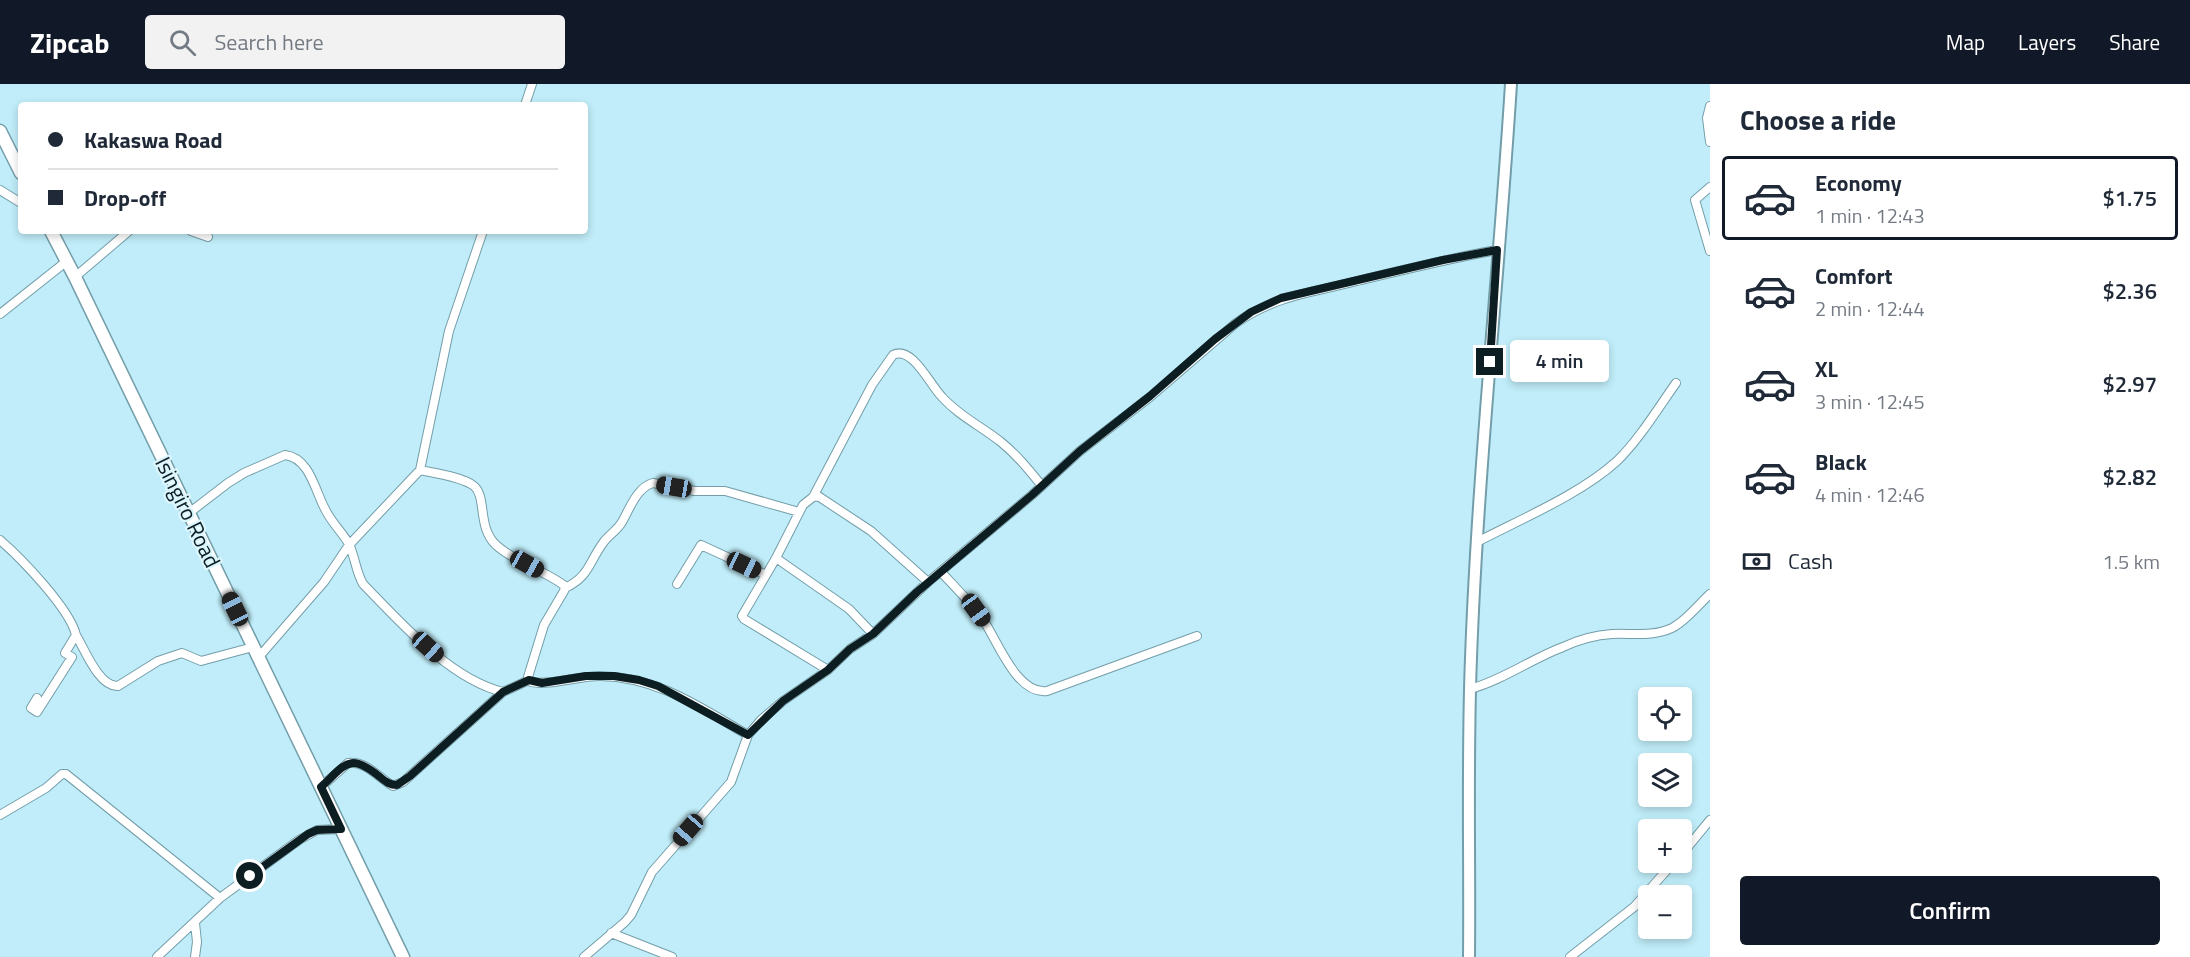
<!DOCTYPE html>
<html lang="en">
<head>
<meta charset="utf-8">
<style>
  :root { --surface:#fff; --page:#f2f2f3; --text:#1f2937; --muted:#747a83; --line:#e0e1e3; --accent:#111827 }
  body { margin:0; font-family:"Titillium Web",sans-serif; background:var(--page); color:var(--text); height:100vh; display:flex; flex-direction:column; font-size:22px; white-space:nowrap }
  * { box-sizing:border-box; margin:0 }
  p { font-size:20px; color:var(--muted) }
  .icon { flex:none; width:33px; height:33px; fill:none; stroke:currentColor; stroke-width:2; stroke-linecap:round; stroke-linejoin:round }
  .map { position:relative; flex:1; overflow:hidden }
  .panel { display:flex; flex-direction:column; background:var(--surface); width:480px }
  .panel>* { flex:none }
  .guide { position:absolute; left:18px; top:18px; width:570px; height:132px; border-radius:6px; box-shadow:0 3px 9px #0003; display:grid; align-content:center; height:132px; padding:0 30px; background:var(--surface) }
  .controls { position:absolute; left:1638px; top:603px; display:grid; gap:12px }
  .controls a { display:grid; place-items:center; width:54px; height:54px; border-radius:6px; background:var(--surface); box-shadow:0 3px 9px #0003; font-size:30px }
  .end { position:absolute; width:27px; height:27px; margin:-14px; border:8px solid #0d1e23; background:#fff; box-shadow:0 0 0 3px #fff }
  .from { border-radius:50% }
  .bubble { position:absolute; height:42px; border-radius:6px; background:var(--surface); box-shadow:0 3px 9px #0003; font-size:20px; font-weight:600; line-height:42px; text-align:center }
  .car { position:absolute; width:18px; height:36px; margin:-18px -9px; border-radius:8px; box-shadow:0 0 4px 2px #0007; background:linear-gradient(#222 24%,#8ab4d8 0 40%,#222 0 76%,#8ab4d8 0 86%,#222 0) }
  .guide b { display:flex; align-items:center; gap:21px; height:57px; font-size:22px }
  .guide b+b { border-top:2px solid var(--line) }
  .guide i { width:15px; height:15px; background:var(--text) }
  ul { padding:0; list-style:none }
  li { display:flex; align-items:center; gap:18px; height:84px; margin:0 12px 9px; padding:0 18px; border:3px solid transparent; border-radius:6px }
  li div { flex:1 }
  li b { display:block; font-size:22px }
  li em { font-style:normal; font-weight:600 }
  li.active { border-color:var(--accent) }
  li>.icon { width:54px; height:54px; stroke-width:1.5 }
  h2 { padding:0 30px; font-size:27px; line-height:72px }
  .pay { display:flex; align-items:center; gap:15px; height:66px; padding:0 30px; font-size:22px }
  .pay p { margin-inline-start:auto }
  .primary-button { display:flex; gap:12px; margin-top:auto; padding:12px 30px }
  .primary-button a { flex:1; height:69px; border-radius:6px; background:var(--accent); color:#fff; font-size:24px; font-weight:600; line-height:69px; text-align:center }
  header { display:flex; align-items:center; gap:36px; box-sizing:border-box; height:84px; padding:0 30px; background:var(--accent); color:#fff }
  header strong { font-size:28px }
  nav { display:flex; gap:33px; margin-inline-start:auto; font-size:21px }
  .search { width:420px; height:54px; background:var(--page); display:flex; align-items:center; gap:15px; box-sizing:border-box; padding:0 21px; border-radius:6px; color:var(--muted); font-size:22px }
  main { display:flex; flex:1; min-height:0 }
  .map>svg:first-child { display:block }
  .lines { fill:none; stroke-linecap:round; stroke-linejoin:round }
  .street-casing { stroke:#739ea9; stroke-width:10 }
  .secondary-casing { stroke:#739ea9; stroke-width:14 }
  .primary-casing { stroke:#739ea9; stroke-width:15 }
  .street { stroke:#fff; stroke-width:8 }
  .secondary { stroke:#fff; stroke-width:10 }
  .primary { stroke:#fff; stroke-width:12 }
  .route { stroke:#0d1e23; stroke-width:8 }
  .labels { text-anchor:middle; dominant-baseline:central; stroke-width:4.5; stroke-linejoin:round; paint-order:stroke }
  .street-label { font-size:22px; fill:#0d1e23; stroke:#dcf6fe }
</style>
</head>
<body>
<header>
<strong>Zipcab</strong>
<div class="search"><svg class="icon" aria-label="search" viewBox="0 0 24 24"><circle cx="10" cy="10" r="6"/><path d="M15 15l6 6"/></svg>Search here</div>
<nav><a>Map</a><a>Layers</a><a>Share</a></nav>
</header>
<main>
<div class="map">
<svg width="1710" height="873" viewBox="0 0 1710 873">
  <rect width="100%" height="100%" fill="#c0edf9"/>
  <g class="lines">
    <defs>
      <path id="street" d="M525,21L532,0
        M1710,22L1707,34L1710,58
        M1710,103L1695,116L1710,167
        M0,106L21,119
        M191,147L208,153
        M75,193L129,147
        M0,230L67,177
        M420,386C434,389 463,393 474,402C487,413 477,443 496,461C516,479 544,486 565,502L564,507L544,541L528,593L531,598C548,602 579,592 600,592C658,593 699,623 748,651
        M813,413L818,412L871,447L928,498
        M189,429L228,399L244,389L285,371C310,374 315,407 325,425C331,438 342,448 349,460C355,473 356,488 363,500C401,539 450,595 503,608
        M0,456C21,474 70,525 76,551L65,569L72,573L37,628L31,624L37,614
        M1477,458C1521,435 1581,410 1617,377C1638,357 1659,323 1676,299
        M776,474L849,525L873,550
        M941,488C955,503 970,518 982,534C997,555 1016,611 1047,607L1197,552
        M677,500L701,461L766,491
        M565,504C589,493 589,478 603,459C608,451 617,447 622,438C629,426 637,403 653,399L695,407H725L799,428
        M76,551C85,566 99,603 118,602L158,577L182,569L201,577L253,563
        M258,574L324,498L349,461L420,386L449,247L483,147
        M828,586L744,535L742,532L776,474L803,421L813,413L872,301L893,271C912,261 930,301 942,313C959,332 981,342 1001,358C1017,371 1029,386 1042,402
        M1470,605C1503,596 1531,575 1563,563C1578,556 1596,551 1612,550C1632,549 1653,553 1672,544C1686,537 1698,521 1710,510
        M321,703L348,679C365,676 379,694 393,702L403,698L503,608L529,596
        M0,731L46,704L62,690H66L220,814
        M1682,770L1710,736
        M195,839L197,858L195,873
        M611,849L672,873
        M157,873L220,814L299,756L317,746L341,745
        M584,873L625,838L631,831L652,788L731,698L748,651L761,636L783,617L828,586L850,565L873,550L928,498L1032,411L1080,367L1150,313L1236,239C1276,211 1312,209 1357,197C1404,186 1450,174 1497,166
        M1570,873L1634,823L1674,778"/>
      <path id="secondary" d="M1469,873C1470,773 1467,674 1471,574C1478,382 1499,191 1511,0"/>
      <path id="primary" d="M0,47L21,89
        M51,147L75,193L403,873"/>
    </defs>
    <use href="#street" class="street-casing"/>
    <use href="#secondary" class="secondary-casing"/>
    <use href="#primary" class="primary-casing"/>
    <use href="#street" class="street"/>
    <use href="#secondary" class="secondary"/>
    <use href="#primary" class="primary"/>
  </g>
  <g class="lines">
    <path class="route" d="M250,792L308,750L317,746L341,745L321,703C346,680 349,668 380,693C386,698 390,701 397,701L410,692L503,608L529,596L542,599L586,592H614L639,596L658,602L748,651L783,617L828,586L850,565L873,550L917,508L1032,411L1080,367L1150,312L1215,255L1251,228L1281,214L1443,176L1497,166L1490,278"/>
  </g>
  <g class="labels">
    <g class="street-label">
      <text transform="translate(188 428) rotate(64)">Isingiro Road</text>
    </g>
  </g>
</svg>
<div class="controls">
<a><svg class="icon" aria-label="locate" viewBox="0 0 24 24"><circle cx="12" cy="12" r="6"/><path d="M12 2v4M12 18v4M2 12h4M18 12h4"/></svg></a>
<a><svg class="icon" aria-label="layers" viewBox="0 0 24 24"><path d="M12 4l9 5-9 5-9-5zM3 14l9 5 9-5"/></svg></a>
<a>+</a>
<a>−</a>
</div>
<i class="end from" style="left:250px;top:792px"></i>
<i class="end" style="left:1490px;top:278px"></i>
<div class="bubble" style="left:1510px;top:256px;width:99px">4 min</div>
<i class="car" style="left:674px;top:403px;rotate:280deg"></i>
<i class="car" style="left:527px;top:480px;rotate:119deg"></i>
<i class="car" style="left:744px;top:481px;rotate:115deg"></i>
<i class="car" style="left:235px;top:525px;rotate:334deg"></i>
<i class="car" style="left:976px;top:526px;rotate:144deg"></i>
<i class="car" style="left:428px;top:563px;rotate:132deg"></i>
<i class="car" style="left:688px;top:746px;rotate:221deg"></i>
<div class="guide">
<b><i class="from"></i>Kakaswa Road</b>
<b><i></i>Drop-off</b>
</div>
</div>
<section class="panel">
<h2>Choose a ride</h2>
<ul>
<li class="active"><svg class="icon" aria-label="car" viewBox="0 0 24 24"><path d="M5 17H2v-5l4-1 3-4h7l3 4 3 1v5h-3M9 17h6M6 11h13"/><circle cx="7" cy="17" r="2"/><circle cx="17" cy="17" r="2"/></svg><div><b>Economy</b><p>1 min · 12:43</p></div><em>$1.75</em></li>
<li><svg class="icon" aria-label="car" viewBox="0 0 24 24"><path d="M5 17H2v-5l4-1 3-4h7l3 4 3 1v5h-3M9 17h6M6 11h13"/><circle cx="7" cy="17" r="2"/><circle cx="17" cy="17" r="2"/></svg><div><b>Comfort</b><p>2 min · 12:44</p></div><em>$2.36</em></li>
<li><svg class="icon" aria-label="car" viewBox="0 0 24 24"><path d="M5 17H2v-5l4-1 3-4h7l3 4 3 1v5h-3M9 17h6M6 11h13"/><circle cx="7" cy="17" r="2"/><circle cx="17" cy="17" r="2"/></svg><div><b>XL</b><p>3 min · 12:45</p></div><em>$2.97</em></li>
<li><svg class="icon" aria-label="car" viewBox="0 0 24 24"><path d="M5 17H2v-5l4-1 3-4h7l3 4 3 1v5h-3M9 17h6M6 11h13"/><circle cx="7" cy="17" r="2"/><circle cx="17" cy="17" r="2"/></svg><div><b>Black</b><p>4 min · 12:46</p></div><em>$2.82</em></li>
</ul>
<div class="pay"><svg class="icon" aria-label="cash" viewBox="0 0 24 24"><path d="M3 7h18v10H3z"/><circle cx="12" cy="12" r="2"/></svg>Cash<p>1.5 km</p></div>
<div class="primary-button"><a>Confirm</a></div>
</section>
</main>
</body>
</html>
